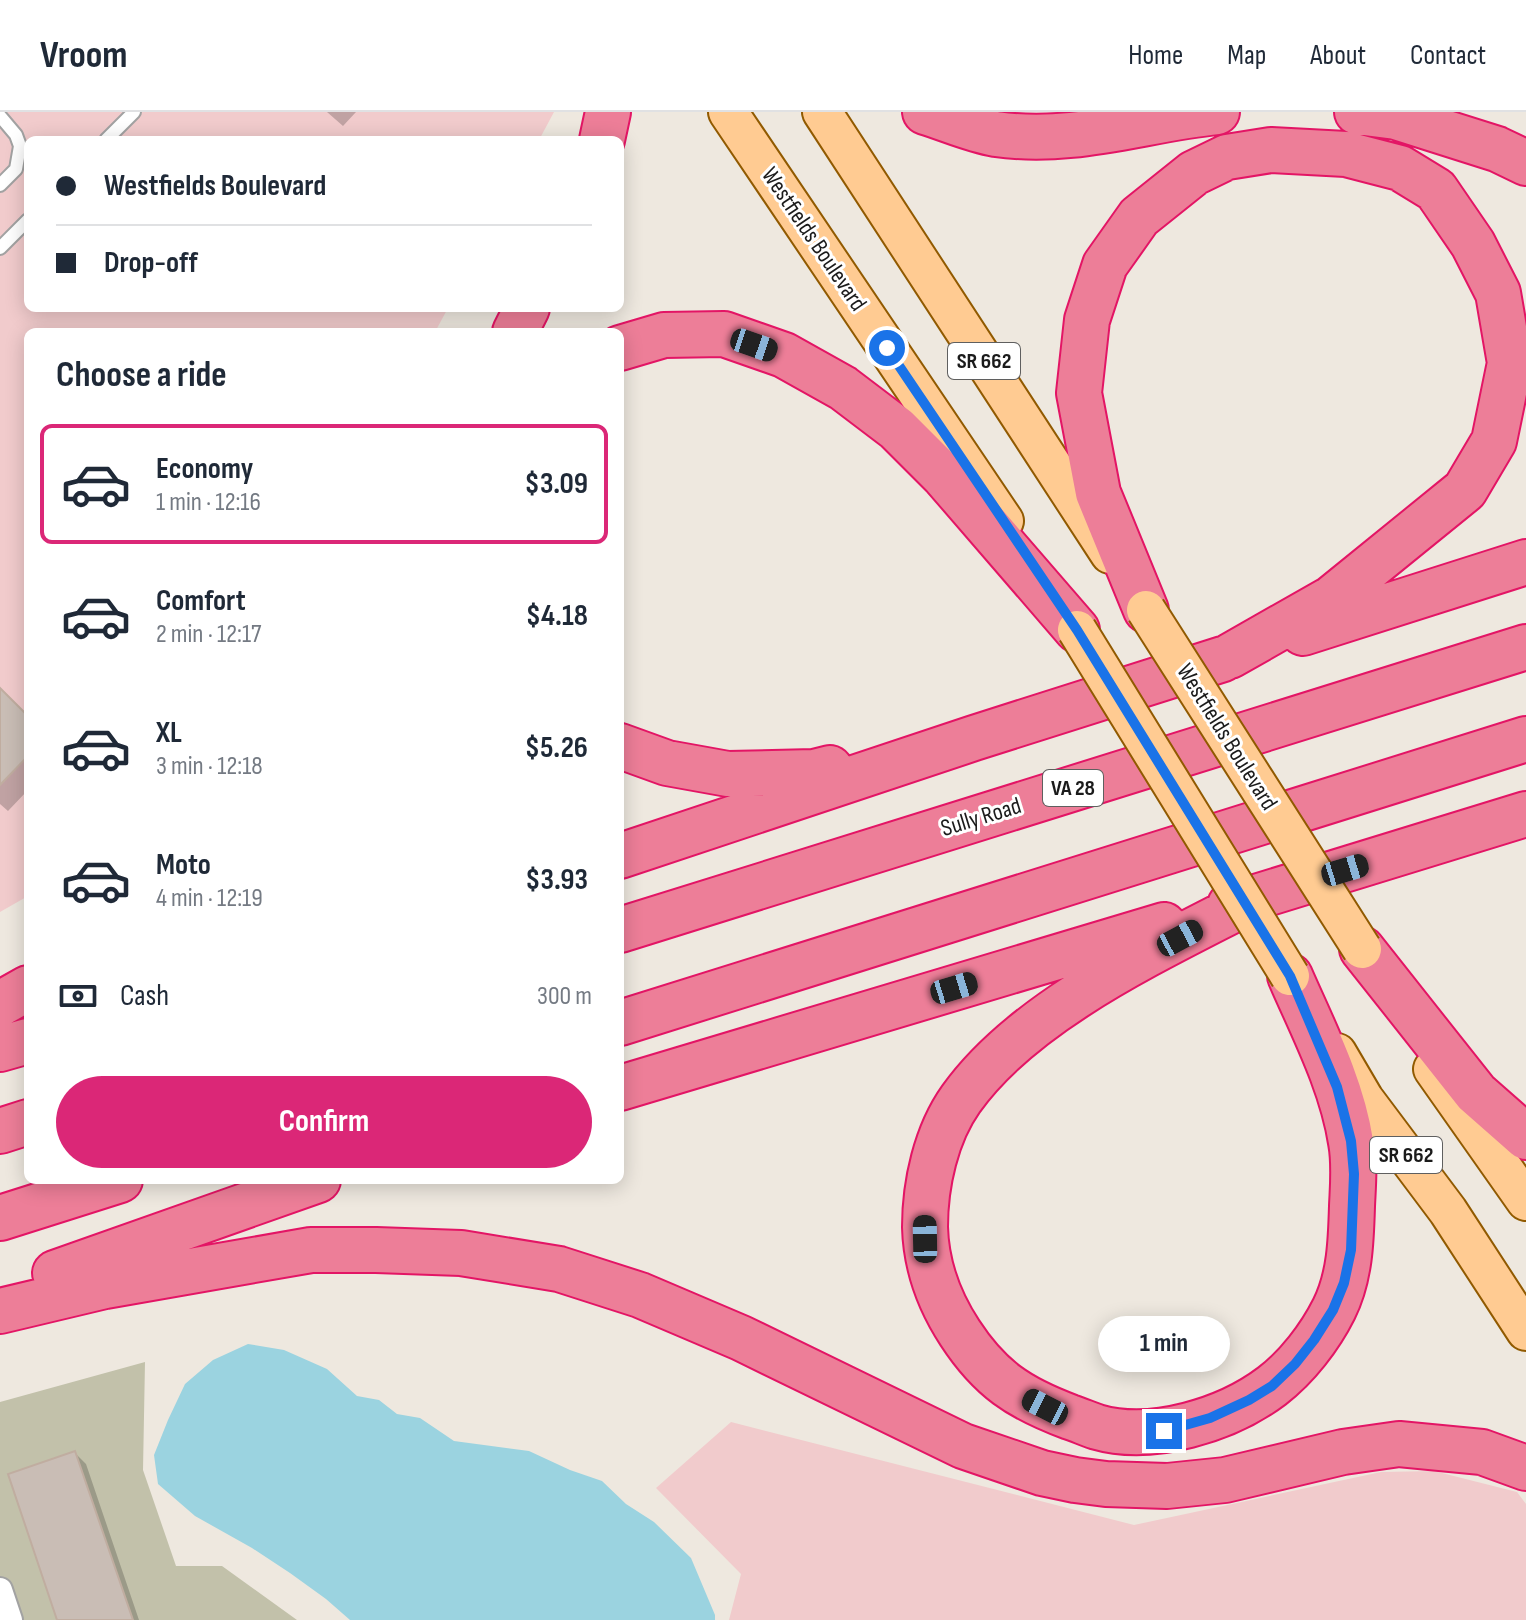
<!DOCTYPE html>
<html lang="en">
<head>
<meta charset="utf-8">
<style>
  :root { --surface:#fff; --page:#f2f2f3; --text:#1f2937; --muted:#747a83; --line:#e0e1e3; --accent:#db2777 }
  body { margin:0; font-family:"Sofia Sans Condensed",sans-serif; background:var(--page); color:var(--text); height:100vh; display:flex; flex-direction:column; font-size:30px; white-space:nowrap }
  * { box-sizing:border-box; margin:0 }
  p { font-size:26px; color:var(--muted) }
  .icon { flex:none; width:44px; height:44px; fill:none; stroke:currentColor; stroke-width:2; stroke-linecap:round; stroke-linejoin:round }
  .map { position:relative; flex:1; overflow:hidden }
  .side { position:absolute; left:24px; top:216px; width:600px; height:856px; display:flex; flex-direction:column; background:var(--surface); border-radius:12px; box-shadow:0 4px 20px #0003 }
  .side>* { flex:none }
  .top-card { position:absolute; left:24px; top:24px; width:600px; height:176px; border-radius:12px; box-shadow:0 4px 20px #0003; display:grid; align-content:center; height:176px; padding:0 32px; background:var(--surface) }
  .end { position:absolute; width:36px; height:36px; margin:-18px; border:10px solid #1a73e8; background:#fff; box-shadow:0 0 0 4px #fff }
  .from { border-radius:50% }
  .bubble { position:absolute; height:56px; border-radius:28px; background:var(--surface); box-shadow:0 4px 20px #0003; font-size:26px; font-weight:700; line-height:56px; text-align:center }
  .car { position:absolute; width:24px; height:48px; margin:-24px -12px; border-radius:10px; box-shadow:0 0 6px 2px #0007; background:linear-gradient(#222 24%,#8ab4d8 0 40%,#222 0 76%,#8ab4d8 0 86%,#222 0) }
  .top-card b { display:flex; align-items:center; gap:28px; height:76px; font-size:30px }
  .top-card b+b { border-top:2px solid var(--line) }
  .top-card i { width:20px; height:20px; background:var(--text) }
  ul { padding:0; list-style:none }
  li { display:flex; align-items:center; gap:24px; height:120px; margin:0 16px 12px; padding:0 16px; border:4px solid transparent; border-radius:12px }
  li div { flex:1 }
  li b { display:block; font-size:30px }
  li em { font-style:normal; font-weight:700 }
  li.on { border-color:var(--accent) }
  li>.icon { width:72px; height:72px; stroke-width:1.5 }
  h2 { padding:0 32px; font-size:36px; line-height:96px }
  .pay { display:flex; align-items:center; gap:20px; height:88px; padding:0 32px; font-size:30px }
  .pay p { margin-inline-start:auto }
  .action { display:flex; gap:16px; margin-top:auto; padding:16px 32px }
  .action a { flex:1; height:92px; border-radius:48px; background:var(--accent); color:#fff; font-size:32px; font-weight:700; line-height:92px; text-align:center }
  header { display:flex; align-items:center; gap:48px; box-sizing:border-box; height:112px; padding:0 40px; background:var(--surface); border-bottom:2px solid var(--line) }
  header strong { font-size:38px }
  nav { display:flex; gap:44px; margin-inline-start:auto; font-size:28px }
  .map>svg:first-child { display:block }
  .commercial { fill:#f1cbcc }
  .construction { fill:#c2c1aa }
  .water { fill:#9bd3e0 }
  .shadow { fill:#0003 }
  .building { fill:#c9bdb5; stroke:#c0ada0; stroke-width:2 }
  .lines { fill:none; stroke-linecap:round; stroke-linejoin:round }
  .service-casing { stroke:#a2a2a2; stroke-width:16 }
  .minor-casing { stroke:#a2a2a2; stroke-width:28 }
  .primary-casing { stroke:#915a00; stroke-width:42 }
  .motorway-casing { stroke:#e31565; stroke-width:48 }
  .service { stroke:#fff; stroke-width:12 }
  .minor { stroke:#fff; stroke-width:24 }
  .primary { stroke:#ffcb92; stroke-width:38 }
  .motorway { stroke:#ed7e98; stroke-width:44 }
  .primary-bridge-casing { stroke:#915a00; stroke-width:42; stroke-linecap:butt }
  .primary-bridge { stroke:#ffcb92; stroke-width:38 }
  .route { stroke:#1a73e8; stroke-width:10 }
  .labels { text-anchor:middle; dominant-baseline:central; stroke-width:6; stroke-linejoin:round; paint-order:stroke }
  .shield { fill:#fff; stroke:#5f5f5f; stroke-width:2 }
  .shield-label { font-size:22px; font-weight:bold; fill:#1b1b1b }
  .street-label { font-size:24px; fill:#1b1b1b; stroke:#fff }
</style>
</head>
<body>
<header>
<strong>Vroom</strong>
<nav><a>Home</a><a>Map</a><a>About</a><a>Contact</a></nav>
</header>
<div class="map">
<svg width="1526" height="1508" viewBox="0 0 1526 1508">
  <rect width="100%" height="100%" fill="#eee8df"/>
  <path class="commercial" d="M0,0H554L539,28H28V196H448L435,220H28V784L0,800Z
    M731,1310L1134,1413L1381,1360L1434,1359L1517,1380L1526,1392V1508H729L741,1462L656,1376Z"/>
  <path class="construction" d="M145,1250L143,1358L176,1454H222L297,1508H0V1290Z"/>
  <path class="water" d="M248,1232L284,1238L327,1257L357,1284L379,1288L397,1302L420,1306L454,1329L529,1339L570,1358L602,1369L626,1392L654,1410L691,1446L715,1503V1508H350L326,1487L290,1461L252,1436L195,1404L158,1372L154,1343L168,1308L185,1272L213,1248Z"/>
  <path class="shadow" d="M327,0H356L343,14Z
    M0,579L28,606V678L8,699L0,692Z
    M75,1341L86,1352L139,1508H59Z"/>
  <path class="building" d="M0,576L28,604V644L0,673Z
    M75,1339L133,1508H57L8,1362Z"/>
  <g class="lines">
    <defs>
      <path id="service" d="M0,4L16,23L20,34L16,57L0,73
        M106,28L134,0
        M0,136L28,108"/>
      <path id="minor" d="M0,1478L10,1508"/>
      <path id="primary" d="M728,0L1004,409
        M822,0L1110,442
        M1337,941L1364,987L1448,1099L1526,1219
        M1433,957L1526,1089"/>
      <path id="motorway" d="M925,0C948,7 972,18 996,22C1074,33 1141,8 1217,0
        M1357,0L1396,5L1497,37L1526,51
        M602,28L608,0
        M515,220L527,196
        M620,236L664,223L724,222L784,243L843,276L897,317L944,364L1077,518
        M1146,498L1098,381L1079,281L1087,208L1105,153L1139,105L1194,61L1227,45L1271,38L1346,42L1400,56L1436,78L1473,132L1498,181L1510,251L1494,329L1465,378L1332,486L1230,544
        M1303,521L1526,450
        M620,634L667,651L728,662L814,660L830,656
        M620,744L974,626L1223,547
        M1258,785C1161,836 1026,896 961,987C936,1022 925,1072 925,1115C926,1153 939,1189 960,1221C990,1267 1019,1286 1070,1305C1079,1308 1088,1312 1097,1315C1152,1331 1227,1308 1272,1274C1297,1255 1320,1225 1334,1197C1350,1165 1351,1129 1352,1094C1353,1072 1355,1051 1351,1030C1342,972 1313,917 1290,864
        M1230,793L1526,702
        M620,818L1526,535
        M1362,837L1476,981L1526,1025
        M0,892L28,876
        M620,911L1526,627
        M0,937L28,929
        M620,976L1164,813
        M0,1019L28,1010
        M0,1106L120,1068
        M55,1161L318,1068
        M0,1199L105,1174L311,1138H376L461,1141L559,1157L640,1183L741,1226L963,1334L1042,1361L1075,1368L1106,1372L1167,1374L1225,1368L1343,1340L1399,1332L1482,1340L1526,1356"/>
    </defs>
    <use href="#service" class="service-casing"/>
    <use href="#minor" class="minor-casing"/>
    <use href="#primary" class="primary-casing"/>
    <use href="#motorway" class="motorway-casing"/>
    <use href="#service" class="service"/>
    <use href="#minor" class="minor"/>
    <use href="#primary" class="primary"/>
    <use href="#motorway" class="motorway"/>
    <defs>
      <path id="primary-bridge" d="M1146,498L1362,837
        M1077,518L1290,864"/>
    </defs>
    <use href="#primary-bridge" class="primary-bridge-casing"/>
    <use href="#primary-bridge" class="primary-bridge"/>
  </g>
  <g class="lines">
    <path class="route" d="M887,236L1077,518L1290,864L1337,975L1351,1029L1354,1062L1351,1138L1344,1171L1333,1198L1314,1228L1295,1252L1272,1274L1249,1288L1210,1306L1164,1319"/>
  </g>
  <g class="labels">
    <g class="shield">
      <rect x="948" y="231" width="72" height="36" rx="6"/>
      <rect x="1043" y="658" width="60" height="36" rx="6"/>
      <rect x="1370" y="1025" width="72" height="36" rx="6"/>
    </g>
    <g class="shield-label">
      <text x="984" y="249">SR 662</text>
      <text x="1073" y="676">VA 28</text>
      <text x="1406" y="1043">SR 662</text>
    </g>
    <g class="street-label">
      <text transform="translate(814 127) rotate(56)">Westfields Boulevard</text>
      <text transform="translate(1227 625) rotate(58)">Westfields Boulevard</text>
      <text transform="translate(981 705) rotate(-17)">Sully Road</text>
    </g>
  </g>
</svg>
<i class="end from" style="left:887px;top:236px"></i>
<i class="end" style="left:1164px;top:1319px"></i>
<div class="bubble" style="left:1098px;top:1204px;width:132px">1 min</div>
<i class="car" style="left:754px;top:233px;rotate:109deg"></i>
<i class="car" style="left:1345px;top:758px;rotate:73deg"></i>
<i class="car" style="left:1180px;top:826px;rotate:62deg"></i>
<i class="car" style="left:954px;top:876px;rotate:73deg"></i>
<i class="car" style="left:925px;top:1127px;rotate:359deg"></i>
<i class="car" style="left:1045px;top:1295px;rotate:297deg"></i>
<div class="top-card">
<b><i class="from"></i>Westfields Boulevard</b>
<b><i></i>Drop-off</b>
</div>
<section class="side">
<h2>Choose a ride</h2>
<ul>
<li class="on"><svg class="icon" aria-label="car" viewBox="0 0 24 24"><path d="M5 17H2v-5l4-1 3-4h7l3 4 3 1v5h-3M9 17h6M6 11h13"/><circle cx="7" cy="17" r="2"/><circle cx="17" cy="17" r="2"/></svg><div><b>Economy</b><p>1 min · 12:16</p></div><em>$3.09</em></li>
<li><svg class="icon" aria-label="car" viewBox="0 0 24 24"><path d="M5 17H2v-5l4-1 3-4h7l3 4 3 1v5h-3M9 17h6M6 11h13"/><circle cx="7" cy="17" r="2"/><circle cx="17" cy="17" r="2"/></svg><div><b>Comfort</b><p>2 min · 12:17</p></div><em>$4.18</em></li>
<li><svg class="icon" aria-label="car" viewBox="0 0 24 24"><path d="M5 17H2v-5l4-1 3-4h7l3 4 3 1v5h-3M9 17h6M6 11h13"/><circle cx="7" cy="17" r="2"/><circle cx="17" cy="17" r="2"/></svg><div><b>XL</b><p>3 min · 12:18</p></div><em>$5.26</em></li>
<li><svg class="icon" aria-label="car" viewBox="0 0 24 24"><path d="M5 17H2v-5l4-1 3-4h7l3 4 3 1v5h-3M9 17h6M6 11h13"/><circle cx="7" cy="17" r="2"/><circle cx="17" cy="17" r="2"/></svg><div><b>Moto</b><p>4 min · 12:19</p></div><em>$3.93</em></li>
</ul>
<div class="pay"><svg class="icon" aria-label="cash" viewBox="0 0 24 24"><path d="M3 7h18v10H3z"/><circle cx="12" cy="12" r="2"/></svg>Cash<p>300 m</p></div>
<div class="action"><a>Confirm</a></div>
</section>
</div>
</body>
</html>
